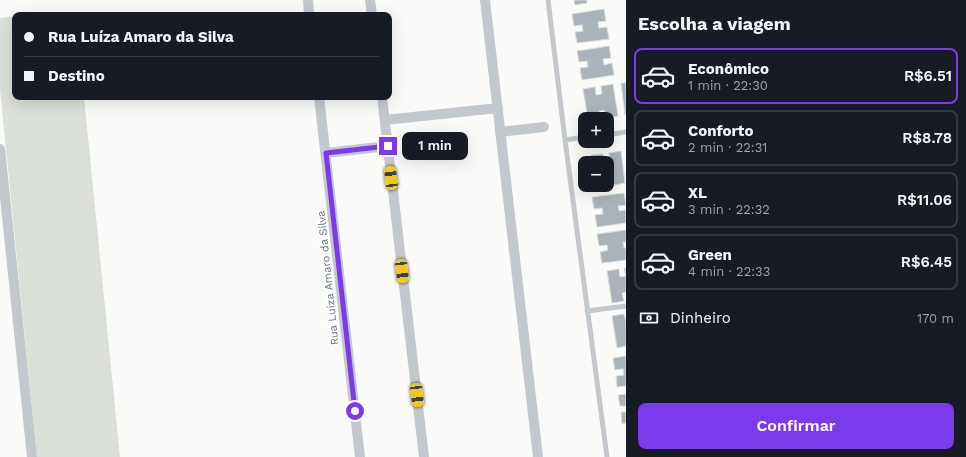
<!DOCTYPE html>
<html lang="pt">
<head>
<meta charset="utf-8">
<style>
  :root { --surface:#171b24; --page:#20242c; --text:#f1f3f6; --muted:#9ea1a6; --line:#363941; --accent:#7c3aed }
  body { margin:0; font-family:"Work Sans",sans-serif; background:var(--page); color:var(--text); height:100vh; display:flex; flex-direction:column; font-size:15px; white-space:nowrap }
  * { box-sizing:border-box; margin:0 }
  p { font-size:13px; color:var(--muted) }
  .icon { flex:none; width:22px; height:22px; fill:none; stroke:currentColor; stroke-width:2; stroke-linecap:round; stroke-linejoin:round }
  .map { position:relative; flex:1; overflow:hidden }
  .details { display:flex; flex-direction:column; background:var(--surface); width:340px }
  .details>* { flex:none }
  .top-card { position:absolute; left:12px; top:12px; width:380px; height:88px; border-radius:8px; box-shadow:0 4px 16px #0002; display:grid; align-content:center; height:88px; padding:0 12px; background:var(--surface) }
  .buttons { position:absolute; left:578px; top:112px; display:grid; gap:8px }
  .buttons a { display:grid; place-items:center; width:36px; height:36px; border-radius:8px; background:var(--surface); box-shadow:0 4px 16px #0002; font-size:20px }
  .end { position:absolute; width:18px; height:18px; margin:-9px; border:5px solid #7c3aed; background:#fff; box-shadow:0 0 0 2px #fff }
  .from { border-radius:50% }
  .bubble { position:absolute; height:28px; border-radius:8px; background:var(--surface); box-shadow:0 4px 16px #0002; font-size:13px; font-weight:600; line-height:28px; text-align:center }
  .car { position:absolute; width:12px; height:24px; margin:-12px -6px; border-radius:5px; box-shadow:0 0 3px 1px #0007; background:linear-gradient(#f5c518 24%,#345 0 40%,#f5c518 0 76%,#345 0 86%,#f5c518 0) }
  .top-card b { display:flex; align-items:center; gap:14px; height:38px; font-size:15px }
  .top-card b+b { border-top:1px solid var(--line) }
  .top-card i { width:10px; height:10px; background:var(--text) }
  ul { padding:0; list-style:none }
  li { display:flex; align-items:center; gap:12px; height:56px; margin:0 8px 6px; padding:0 4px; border:2px solid var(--line); border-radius:8px }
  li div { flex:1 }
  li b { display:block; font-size:15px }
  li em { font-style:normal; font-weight:600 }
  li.current { border-color:var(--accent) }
  li>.icon { width:36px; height:36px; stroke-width:1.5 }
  h2 { padding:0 12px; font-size:18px; line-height:48px }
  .pay { display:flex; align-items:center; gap:10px; height:44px; padding:0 12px; font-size:15px }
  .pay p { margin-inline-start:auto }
  .cta { display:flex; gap:8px; margin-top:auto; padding:8px 12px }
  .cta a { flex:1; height:46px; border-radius:8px; background:var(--accent); color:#fff; font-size:16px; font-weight:600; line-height:46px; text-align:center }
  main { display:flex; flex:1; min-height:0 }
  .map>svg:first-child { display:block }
  .green { fill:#dadfd7 }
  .building { fill:#aab3b9; stroke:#dcdcda }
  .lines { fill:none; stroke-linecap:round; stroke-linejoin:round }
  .service { stroke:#c3c8cc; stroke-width:5 }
  .minor { stroke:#c3c8cc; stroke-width:10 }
  .route { stroke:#7c3aed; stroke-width:5 }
  .labels { text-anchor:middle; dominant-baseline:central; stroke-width:4; stroke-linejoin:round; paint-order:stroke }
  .street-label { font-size:11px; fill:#657683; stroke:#fff }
</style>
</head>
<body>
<main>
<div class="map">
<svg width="626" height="457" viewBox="0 0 626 457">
  <rect width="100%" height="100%" fill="#fafaf8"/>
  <path class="green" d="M15,16V97H84L120,457H37L0,90V18Z"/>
  <path class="building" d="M574,0H587V3L575,5Z
    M604,9L606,21L598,22L599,28L607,27L609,39L577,43L575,32L583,31L582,25L574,26L572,14Z
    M609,46L611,58L603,59L604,65L612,63L614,75L582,80L580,68L588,67L587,61L579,62L577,51Z
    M621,83H626V115H625Z
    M613,84L618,116L606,118L604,110L599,111L600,119H588L583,89L595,87L596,95L602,94L601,86Z
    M621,151L625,183L614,185L612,177L607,178V163H592L591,155L603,154L604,162L610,161L609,153Z
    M624,193L626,205L618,206L619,211L626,210V223L597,227L595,215L603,214L602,208L594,209L592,197Z
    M626,230V242H623L624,248H626V260L602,263L600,252L608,250L607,245L599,246L597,234Z
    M624,268H626V292L622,293L624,301L612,303L607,271L619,269L620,277L626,276Z
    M624,314L626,322V346L617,348L612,316Z
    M626,356V386L617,387L616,376L624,375L623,369L615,370L613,358Z
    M626,394V406H620L618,395Z
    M621,412H626V423L622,424Z"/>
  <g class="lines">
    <path class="service" d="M548,0L565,140L607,457
      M607,135L626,132
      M565,140L585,137
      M587,311L626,306"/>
    <path class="minor" d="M308,0L309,15
      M370,0L372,15
      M485,0L538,457
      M319,97L360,457
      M382,97L424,457
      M385,120L498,108
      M500,132L544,127
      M0,149L32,457
      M326,153L388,146"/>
  </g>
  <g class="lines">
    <path class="route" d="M355,411L326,153L388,146"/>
  </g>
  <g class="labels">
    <g class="street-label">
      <text transform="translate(328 278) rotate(-96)">Rua Luíza Amaro da Silva</text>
    </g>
  </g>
</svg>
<div class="buttons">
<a>+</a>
<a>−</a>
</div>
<i class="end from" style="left:355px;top:411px"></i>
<i class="end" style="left:388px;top:146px"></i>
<div class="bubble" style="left:402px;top:132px;width:66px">1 min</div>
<i class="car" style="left:391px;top:178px;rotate:353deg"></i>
<i class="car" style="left:402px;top:271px;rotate:173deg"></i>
<i class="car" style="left:417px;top:395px;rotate:173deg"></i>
<div class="top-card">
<b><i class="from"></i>Rua Luíza Amaro da Silva</b>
<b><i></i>Destino</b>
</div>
</div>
<section class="details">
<h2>Escolha a viagem</h2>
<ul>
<li class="current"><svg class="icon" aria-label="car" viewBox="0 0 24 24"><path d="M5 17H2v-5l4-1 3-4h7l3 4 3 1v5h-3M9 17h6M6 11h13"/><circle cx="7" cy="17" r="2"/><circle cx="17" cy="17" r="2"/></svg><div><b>Econômico</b><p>1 min · 22:30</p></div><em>R$6.51</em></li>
<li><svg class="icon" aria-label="car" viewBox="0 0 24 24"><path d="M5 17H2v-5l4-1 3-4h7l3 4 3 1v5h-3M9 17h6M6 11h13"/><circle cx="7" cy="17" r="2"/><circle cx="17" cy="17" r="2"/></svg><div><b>Conforto</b><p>2 min · 22:31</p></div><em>R$8.78</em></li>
<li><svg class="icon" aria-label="car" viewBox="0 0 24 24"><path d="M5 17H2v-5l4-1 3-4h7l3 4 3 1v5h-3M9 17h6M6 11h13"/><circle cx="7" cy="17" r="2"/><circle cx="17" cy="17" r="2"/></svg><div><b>XL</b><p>3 min · 22:32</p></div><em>R$11.06</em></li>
<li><svg class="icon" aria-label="car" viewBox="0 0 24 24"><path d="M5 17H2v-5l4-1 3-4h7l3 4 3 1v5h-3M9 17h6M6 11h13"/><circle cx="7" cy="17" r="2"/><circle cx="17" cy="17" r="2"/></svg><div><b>Green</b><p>4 min · 22:33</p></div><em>R$6.45</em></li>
</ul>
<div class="pay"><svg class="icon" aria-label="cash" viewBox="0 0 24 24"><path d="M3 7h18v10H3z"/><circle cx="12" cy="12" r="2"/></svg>Dinheiro<p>170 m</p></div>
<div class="cta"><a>Confirmar</a></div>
</section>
</main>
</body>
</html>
